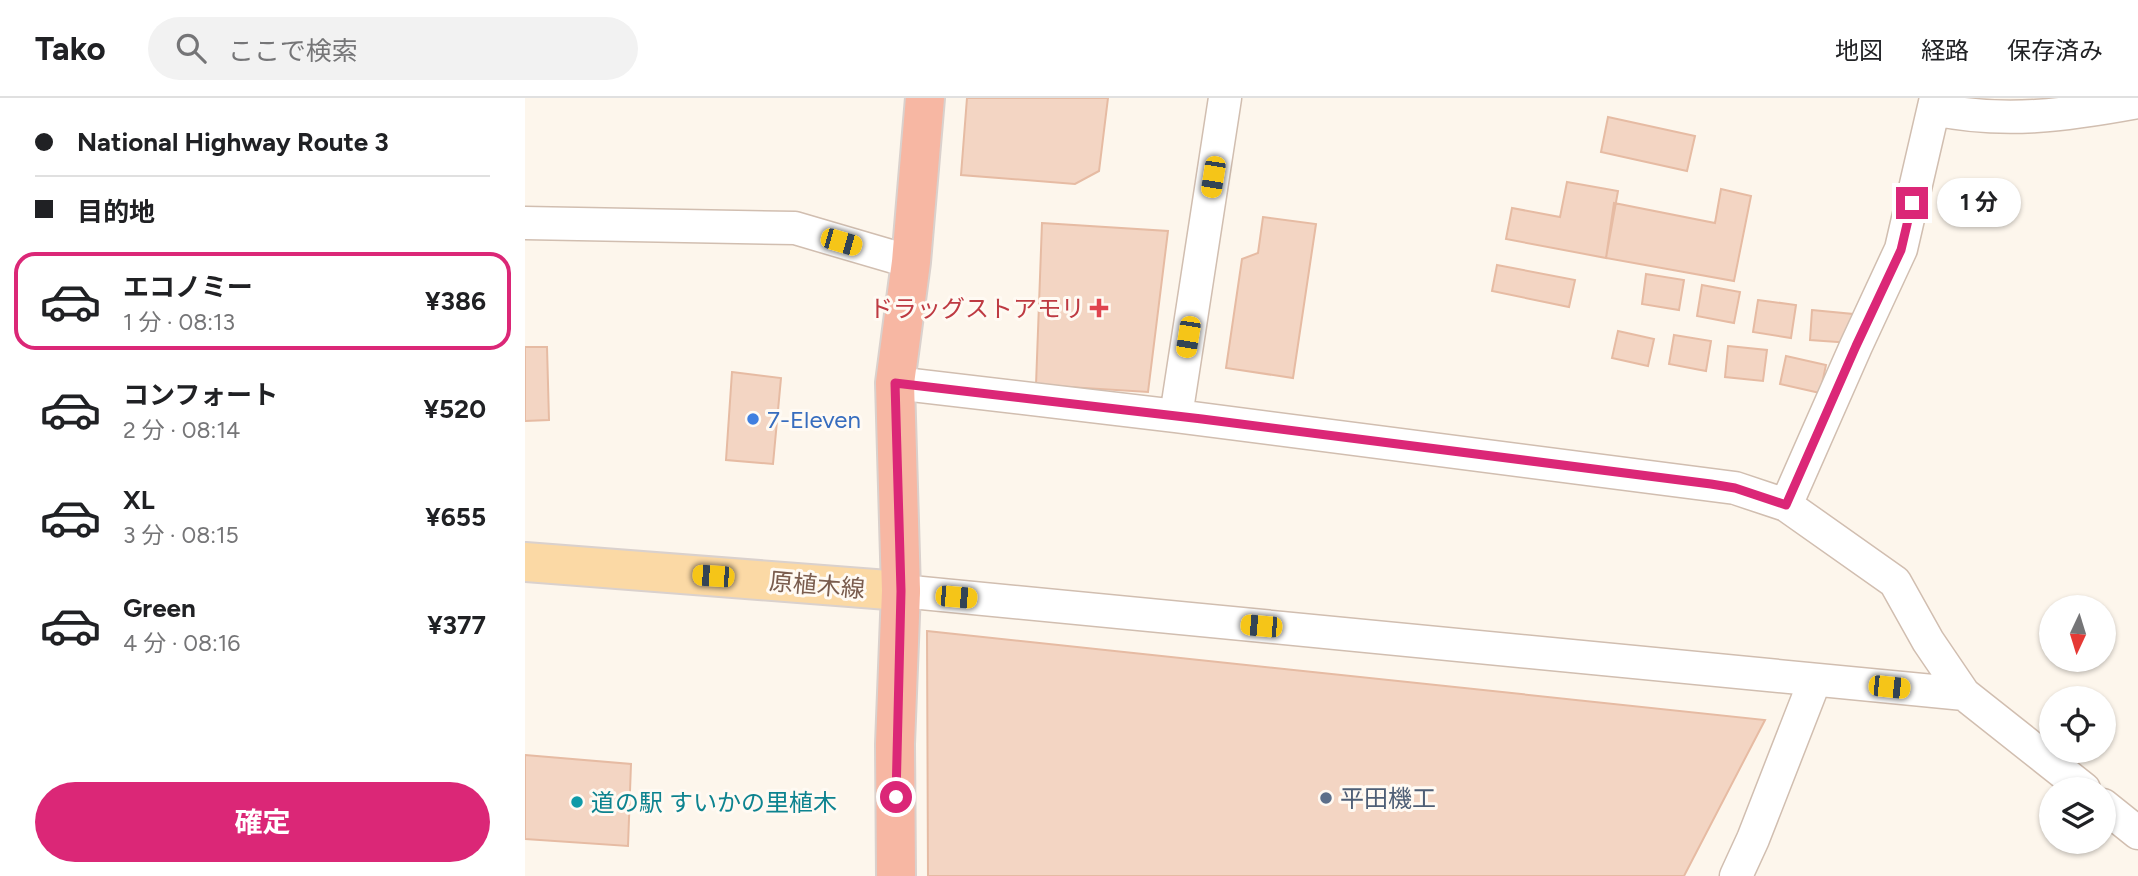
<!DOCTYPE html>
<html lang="ja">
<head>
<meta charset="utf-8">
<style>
  :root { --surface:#fff; --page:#f2f2f2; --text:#202124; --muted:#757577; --line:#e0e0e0; --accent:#db2777 }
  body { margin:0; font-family:Figtree,"Noto Sans JP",sans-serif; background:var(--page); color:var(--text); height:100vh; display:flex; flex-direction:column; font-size:26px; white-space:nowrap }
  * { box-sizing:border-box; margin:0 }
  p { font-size:23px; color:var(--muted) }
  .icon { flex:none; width:38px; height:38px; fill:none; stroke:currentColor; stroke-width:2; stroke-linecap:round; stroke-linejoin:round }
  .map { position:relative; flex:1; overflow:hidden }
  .details { display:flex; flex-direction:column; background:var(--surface); width:525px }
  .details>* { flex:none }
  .guide { display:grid; align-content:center; height:154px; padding:0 35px; background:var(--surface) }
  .needle { width:46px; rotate:184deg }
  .tools { position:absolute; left:1514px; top:497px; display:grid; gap:14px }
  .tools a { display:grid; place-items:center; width:77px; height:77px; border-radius:50%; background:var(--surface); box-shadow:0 2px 5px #0004; font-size:35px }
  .end { position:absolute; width:32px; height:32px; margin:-16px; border:9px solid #db2777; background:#fff; box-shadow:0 0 0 4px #fff }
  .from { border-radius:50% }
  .bubble { position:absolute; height:49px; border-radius:24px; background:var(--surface); box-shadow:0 2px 5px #0004; font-size:23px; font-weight:700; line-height:49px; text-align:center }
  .car { position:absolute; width:21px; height:42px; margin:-21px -10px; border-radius:9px; box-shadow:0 0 5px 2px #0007; background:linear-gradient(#f5c518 24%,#345 0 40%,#f5c518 0 76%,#345 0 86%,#f5c518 0) }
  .guide b { display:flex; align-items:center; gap:24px; height:66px; font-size:26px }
  .guide b+b { border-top:2px solid var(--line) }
  .guide i { width:18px; height:18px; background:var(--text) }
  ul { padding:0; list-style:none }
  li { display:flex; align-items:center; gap:21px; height:98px; margin:0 14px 10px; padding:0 21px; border:4px solid transparent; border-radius:21px }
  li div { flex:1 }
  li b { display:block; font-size:26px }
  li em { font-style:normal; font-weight:700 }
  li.current { border-color:var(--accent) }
  li>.icon { width:63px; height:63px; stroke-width:1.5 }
  .button { display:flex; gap:14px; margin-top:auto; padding:14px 35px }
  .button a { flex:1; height:80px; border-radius:42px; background:var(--accent); color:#fff; font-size:28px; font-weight:700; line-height:80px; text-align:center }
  header { display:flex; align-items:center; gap:42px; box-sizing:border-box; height:98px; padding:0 35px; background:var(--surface); border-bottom:2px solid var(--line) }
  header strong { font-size:33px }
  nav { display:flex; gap:38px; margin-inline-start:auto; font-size:24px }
  .search { width:490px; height:63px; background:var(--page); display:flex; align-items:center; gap:18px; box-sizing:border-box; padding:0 24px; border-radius:38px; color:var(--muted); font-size:26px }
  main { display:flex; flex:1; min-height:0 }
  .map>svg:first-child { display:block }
  .building { fill:#f3d5c3; stroke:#e6bba3; stroke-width:2 }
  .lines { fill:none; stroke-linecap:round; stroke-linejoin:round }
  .minor-casing { stroke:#d1beb0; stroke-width:35 }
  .major-casing { stroke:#dad1cd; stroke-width:42 }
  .highway-casing { stroke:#dad1cd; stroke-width:42 }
  .minor { stroke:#fff; stroke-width:32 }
  .major { stroke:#fbd9a5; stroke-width:38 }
  .highway { stroke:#f7b7a3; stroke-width:38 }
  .route { stroke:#db2777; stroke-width:9 }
  .health-dot { fill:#e0444e; stroke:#fffaf3; stroke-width:2.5 }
  .shop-dot { fill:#3f7fe0; stroke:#fffaf3; stroke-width:2.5 }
  .service-dot { fill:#5c6f8a; stroke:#fffaf3; stroke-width:2.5 }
  .culture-dot { fill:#0f9aa8; stroke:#fffaf3; stroke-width:2.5 }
  .labels { text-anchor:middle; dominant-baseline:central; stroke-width:6; stroke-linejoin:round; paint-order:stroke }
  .health-label { font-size:24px; fill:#be3a42; stroke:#fffaf3; text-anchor:end }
  .shop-label { font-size:24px; fill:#366cbe; stroke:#fffaf3; text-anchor:start }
  .street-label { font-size:24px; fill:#7a5c4d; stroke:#fffaf3 }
  .service-label { font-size:24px; fill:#4e5e75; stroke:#fffaf3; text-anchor:start }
  .culture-label { font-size:24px; fill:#0d838f; stroke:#fffaf3; text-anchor:start }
</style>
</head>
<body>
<header>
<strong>Tako</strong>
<div class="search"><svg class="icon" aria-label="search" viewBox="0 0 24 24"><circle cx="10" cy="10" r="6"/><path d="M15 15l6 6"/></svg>ここで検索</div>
<nav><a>地図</a><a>経路</a><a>保存済み</a></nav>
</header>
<main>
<section class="details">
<div class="guide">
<b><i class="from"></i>National Highway Route 3</b>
<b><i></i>目的地</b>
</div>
<ul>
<li class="current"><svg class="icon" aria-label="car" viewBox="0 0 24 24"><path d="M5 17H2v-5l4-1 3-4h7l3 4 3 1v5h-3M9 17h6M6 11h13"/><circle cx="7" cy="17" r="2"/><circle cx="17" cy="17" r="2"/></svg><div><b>エコノミー</b><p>1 分 · 08:13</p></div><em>¥386</em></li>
<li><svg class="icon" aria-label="car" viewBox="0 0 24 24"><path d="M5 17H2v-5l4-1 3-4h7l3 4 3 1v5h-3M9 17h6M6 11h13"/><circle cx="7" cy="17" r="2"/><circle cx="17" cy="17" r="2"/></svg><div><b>コンフォート</b><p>2 分 · 08:14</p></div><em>¥520</em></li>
<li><svg class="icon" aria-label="car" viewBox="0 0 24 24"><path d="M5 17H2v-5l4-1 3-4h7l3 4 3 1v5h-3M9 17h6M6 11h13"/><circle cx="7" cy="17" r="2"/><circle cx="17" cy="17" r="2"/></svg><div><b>XL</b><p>3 分 · 08:15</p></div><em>¥655</em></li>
<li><svg class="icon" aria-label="car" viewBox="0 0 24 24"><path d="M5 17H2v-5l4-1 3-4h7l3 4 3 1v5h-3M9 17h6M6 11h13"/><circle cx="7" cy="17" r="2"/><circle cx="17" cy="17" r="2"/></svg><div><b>Green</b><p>4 分 · 08:16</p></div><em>¥377</em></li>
</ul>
<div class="button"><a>確定</a></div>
</section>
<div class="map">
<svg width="1613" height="778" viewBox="0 0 1613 778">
  <rect width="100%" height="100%" fill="#fdf6ec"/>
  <path class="building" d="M442,0H583L574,73L550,86L436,77Z
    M1083,19L1170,38L1162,73L1076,54Z
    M1042,84L1093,93L1081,160L981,141L987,110L1035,119Z
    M1196,91L1226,98L1209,183L1081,160L1089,105L1190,125Z
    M738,119L791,126L768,280L701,270L717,161L733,155Z
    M517,125L643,133L623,294L511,287Z
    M972,167L1050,182L1044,209L967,193Z
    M1121,176L1159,182L1154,212L1117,206Z
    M1177,187L1215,194L1209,225L1172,218Z
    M1233,202L1271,207L1266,240L1228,234Z
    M1287,212L1328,216L1326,245L1285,242Z
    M1093,233L1129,241L1123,268L1087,260Z
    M1149,237L1186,243L1181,273L1144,266Z
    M1203,248L1242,252L1238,283L1200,279Z
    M0,249H22L24,322L0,323Z
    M1261,258L1301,267L1295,295L1255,286Z
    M207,274L256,280L248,366L201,362Z
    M402,533L1240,622L1159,778H403Z
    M0,657L106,666L103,748L0,741Z"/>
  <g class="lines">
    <defs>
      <path id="minor" d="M1409,11C1479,26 1543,17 1613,4
        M0,125L270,130L386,164
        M370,285L651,318L1210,390L1261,407L1370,484L1403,543L1439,596L1559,691
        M651,318L700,0
        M1261,407L1331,248L1376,151L1411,0
        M376,493L1439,596
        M1578,707L1613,735
        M1211,778L1228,741L1290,582"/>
      <path id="major" d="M0,464L376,493"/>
      <path id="highway" d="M371,778L370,646L376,493L370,285L386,164L400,0"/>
    </defs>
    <use href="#minor" class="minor-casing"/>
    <use href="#major" class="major-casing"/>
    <use href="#highway" class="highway-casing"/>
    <use href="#minor" class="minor"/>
    <use href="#major" class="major"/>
    <use href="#highway" class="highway"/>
  </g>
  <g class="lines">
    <path class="route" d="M371,699L376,493L370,285L677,321L1186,386L1210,390L1261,407L1331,248L1376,152L1387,105"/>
  </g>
  <path class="health-dot" d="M570.5 199.5h7v7h7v7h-7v7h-7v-7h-7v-7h7z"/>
  <circle class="shop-dot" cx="228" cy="321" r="7"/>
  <circle class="service-dot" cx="801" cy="700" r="7"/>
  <circle class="culture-dot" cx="52" cy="704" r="7"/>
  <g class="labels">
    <g class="health-label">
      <text x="560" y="210">ドラッグストアモリ</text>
    </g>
    <g class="shop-label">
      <text x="242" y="321">7-Eleven</text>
    </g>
    <g class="street-label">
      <text transform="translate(292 487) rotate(5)">原植木線</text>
    </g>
    <g class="service-label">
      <text x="815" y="700">平田機工</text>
    </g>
    <g class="culture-label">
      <text x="66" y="704">道の駅 すいかの里植木</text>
    </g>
  </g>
</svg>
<div class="tools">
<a><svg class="needle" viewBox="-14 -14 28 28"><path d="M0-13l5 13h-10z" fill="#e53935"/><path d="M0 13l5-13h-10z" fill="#757577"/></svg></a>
<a><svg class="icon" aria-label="locate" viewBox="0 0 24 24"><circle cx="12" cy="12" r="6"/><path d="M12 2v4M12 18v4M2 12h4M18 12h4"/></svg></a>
<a><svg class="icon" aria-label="layers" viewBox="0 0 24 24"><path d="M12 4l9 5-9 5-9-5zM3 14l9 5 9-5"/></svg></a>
</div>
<i class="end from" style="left:371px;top:699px"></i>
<i class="end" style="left:1387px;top:105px"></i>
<div class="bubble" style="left:1412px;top:80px;width:84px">1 分</div>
<i class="car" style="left:688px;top:79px;rotate:189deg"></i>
<i class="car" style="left:316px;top:144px;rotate:106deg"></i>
<i class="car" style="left:663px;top:239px;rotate:189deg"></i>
<i class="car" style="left:188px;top:478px;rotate:274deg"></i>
<i class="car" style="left:431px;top:499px;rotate:95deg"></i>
<i class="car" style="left:736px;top:528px;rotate:275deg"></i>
<i class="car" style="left:1364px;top:589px;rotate:96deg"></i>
</div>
</main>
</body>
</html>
